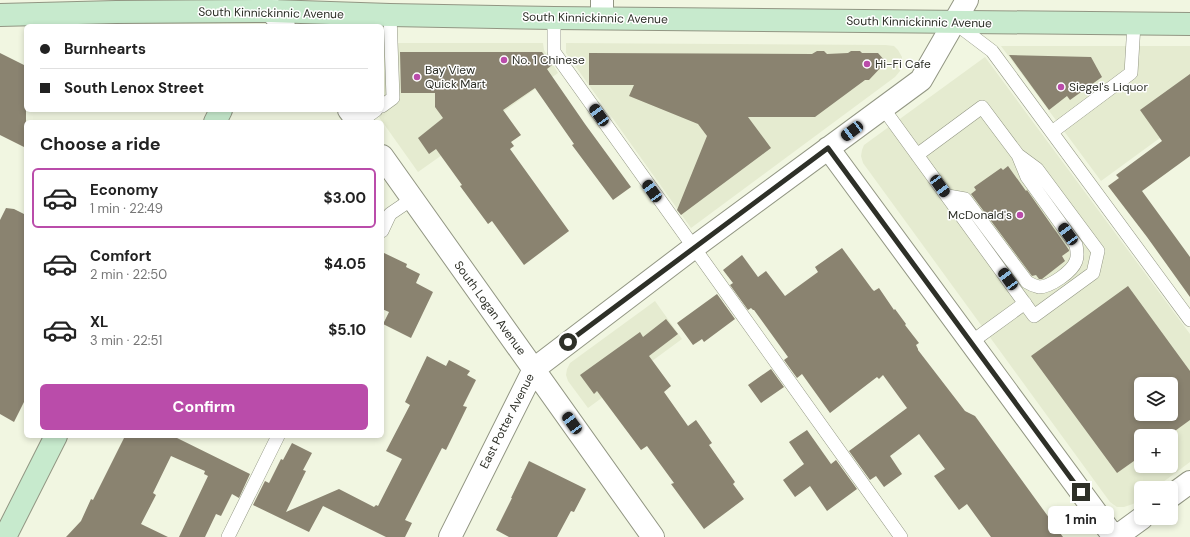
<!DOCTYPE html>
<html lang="en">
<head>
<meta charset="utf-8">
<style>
  :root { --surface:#fff; --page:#f6f6f6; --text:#222; --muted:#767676; --line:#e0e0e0; --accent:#ba4caa }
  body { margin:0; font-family:"DM Sans",sans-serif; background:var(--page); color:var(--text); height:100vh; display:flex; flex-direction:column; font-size:15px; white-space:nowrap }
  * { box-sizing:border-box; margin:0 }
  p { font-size:13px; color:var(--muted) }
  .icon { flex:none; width:22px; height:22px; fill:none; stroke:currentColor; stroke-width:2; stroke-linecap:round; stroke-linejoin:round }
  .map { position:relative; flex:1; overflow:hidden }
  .side { position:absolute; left:24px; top:120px; width:360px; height:318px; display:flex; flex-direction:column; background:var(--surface); border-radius:6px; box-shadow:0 2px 6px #0003 }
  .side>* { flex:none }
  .hud { position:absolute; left:24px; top:24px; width:360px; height:88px; border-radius:6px; box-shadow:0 2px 6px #0003; display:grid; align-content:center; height:88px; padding:0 16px; background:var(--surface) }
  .fabs { position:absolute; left:1134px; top:377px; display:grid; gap:8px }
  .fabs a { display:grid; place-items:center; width:44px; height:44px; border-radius:6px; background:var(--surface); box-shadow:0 2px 6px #0003; font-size:20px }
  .end { position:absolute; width:18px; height:18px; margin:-9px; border:5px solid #2e3028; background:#fff; box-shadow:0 0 0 2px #fff }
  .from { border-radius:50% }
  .bubble { position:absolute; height:28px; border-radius:6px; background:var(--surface); box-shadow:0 2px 6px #0003; font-size:13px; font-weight:700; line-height:28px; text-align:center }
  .car { position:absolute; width:12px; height:24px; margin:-12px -6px; border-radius:5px; box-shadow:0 0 3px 1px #0007; background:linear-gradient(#222 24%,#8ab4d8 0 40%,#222 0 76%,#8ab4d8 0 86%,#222 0) }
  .hud b { display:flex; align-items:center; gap:14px; height:38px; font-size:15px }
  .hud b+b { border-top:1px solid var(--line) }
  .hud i { width:10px; height:10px; background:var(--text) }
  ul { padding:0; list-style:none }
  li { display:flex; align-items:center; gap:12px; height:60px; margin:0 8px 6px; padding:0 8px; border:2px solid transparent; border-radius:6px }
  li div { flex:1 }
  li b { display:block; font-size:15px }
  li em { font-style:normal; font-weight:700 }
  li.on { border-color:var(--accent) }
  li>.icon { width:36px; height:36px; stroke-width:1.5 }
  h2 { padding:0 16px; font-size:18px; line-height:48px }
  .action { display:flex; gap:8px; margin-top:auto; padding:8px 16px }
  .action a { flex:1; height:46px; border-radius:6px; background:var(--accent); color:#fff; font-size:16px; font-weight:700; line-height:46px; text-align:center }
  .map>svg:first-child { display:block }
  .built { fill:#e5ebd0; fill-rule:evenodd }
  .building { fill:#8a8370; fill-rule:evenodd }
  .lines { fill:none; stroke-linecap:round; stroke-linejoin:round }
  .service-casing { stroke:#929683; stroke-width:14 }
  .minor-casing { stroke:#929683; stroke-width:24 }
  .secondary-casing { stroke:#929683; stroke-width:24 }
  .service { stroke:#fff; stroke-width:13 }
  .minor { stroke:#fff; stroke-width:22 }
  .secondary { stroke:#c7eacd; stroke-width:22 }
  .route { stroke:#2e3028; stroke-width:5 }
  .poi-dot { fill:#ba4caa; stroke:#fff; stroke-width:1.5 }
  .labels { text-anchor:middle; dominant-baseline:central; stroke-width:3; stroke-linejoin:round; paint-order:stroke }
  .street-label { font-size:12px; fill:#2e3028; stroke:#fff }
  .poi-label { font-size:12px; fill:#2e3028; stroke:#fff; text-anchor:start }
</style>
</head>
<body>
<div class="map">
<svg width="1190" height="537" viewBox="0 0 1190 537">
  <rect width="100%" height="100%" fill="#f1f6e1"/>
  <path class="built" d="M382,43H543L544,50L558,73L418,172L374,110H382Z
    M566,43L886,45L894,46L898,50L902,57V63L900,71L895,77L691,228L566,53Z
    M1001,46H1190V116L1101,181Z
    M985,57L1190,334V462L1155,488H1141V498L1133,504L1124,507H1117L1110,502L863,163L861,156L862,150L864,145ZM1141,384H1171V414H1141ZM1141,436H1171V466H1141Z
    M655,301L682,339L588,408L568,381L566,375L567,369L570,363Z"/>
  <path class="building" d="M817,51H824L827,54L848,53L851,51H860L862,53H878L886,62L869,80H865L815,117H748L771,148L681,215L677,210L707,136L698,124L629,96L634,85H589V53L812,54Z
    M400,52H542L552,65L547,69L585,124L631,187L613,200L572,145L574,144L535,88L503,110L521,135L511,142L514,146L510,149L569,231L524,265L492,221L488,224L460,186L462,185L436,149L429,154L418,138L443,118L435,107V93H401Z
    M0,53L26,66V148L0,135Z
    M1009,55L1091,57L1102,77L1070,100L1067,96L1049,110Z
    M1190,74V156L1142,191L1190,257V297L1147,237L1108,186L1119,178L1116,175L1162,141L1140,110Z
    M1008,166L1026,191L1027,190L1069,250V251L1062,256L1065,261L1042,279H1039L1036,275L1032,276L971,194L976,190L974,187L1001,168L1003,170Z
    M6,208L14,209L26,215V398L14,422L0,414V220Z
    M842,248L872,289L874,291L879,288L894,310L895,309L906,324L905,325L919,343L916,345L918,349V350L965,411L975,416L978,420L1063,537H991L967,504L959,510L934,476L945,469L919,434L890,456L902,474L884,487L876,476L870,480L849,451L907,408L883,375L879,379L877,377L830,413L802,374L797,378L784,360L788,357L754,310H753L751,308L748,310L730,285L733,283L723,270L742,255L758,277L766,271L785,296L818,272L815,267Z
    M382,252L407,264L406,267L420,274L416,283L433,292L411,338L383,324L389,312L382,309Z
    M1128,286L1190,371V420L1168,436H1141V456L1117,473L1031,356ZM1141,384H1171V414H1141Z
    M717,294L735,319L704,342L702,339L693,345L677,323Z
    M666,319L678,334L649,356L671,386L664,392L688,426L696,420L712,443L709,445L735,482L733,484L744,499L704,529L671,484L674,483L647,446L641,450L597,391L594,394L580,375L640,332L643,337Z
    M427,356L446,366L449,360L470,371L467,375L476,380L463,406L467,407L446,450L442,448L405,520L412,523L405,537H386L323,506L309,532L253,505L265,481L269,483L281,459L283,460L292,443L312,453L303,470L306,471L286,512L339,489L374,507L376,505L378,506L402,459L386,451L410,405L405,402Z
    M771,369L784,387L761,403L748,385Z
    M807,430L831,464L836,460L857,489L827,511L810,486L795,497L783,480L804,464L789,442Z
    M125,436H173L250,474L239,498L232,494L221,516L216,514L205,537H179L208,476L204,474L205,471L171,456L153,493L156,495L141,524L168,537H66L81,521L91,499L93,500Z
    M529,461L586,489L574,512L571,511L557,537H509L496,530L512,498H511Z"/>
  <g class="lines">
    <defs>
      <path id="service" d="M554,18V52L901,537
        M955,23L992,51L1190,320
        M382,106L393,98L390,15
        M883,108L1034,316L1093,273L1098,251L1037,169L1018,155L982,107L917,155
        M360,122L376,110
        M1052,132L1131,73L1134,24
        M948,196L965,199L1027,282C1030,284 1035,286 1039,287C1050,287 1072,272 1076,261C1078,256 1077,250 1076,245L1027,177L1018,155
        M382,231L390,214L412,199
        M970,343L1025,303
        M228,537L278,436"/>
      <path id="minor" d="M266,0L271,11L284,26
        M602,0V18
        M349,110L358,122
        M828,148L1114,537
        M382,156L653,537
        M1171,496L1190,482
        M450,537L534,369L693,248L921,80L967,0
        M1116,537L1142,518"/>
      <path id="secondary" d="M0,15L116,12L271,11L390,15L554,18L1190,24
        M215,122L221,110
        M5,537L56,436"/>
    </defs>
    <use href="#service" class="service-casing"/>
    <use href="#minor" class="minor-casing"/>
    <use href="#secondary" class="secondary-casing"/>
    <use href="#service" class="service"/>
    <use href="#minor" class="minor"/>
    <use href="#secondary" class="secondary"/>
  </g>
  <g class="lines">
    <path class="route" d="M568,342L828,148L1081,492"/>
  </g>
  <g class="poi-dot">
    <circle cx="504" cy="60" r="4"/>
    <circle cx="867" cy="64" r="4"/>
    <circle cx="417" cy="77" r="4"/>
    <circle cx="1061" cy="87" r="4"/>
    <circle cx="1020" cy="215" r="4"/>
  </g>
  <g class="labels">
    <g class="street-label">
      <text transform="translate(271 13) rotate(1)">South Kinnickinnic Avenue</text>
      <text transform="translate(595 18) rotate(1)">South Kinnickinnic Avenue</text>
      <text transform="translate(919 22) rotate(1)">South Kinnickinnic Avenue</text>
      <text transform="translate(490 308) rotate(54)">South Logan Avenue</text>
      <text transform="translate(507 421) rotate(-63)">East Potter Avenue</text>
    </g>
    <g class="poi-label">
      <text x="512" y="60">No. 1 Chinese</text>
      <text x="875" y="64">Hi-Fi Cafe</text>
      <text x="425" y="70">Bay View<tspan x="425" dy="14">Quick Mart</tspan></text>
      <text x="1069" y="87">Siegel's Liquor</text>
      <text x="1012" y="215" text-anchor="end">McDonald's</text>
    </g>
  </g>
</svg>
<div class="fabs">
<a><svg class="icon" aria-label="layers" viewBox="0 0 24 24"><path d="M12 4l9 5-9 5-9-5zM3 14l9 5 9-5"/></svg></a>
<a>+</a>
<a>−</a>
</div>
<i class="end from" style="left:568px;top:342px"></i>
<i class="end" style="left:1081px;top:492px"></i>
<div class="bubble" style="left:1048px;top:506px;width:66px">1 min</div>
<i class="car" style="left:599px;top:115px;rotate:325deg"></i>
<i class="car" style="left:852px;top:131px;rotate:233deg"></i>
<i class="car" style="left:940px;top:186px;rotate:144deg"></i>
<i class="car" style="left:652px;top:191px;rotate:325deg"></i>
<i class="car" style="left:1068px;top:234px;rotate:324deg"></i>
<i class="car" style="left:1008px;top:279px;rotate:324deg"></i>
<i class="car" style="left:572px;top:423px;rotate:324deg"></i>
<div class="hud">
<b><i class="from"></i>Burnhearts</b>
<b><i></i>South Lenox Street</b>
</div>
<section class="side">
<h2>Choose a ride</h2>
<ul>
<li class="on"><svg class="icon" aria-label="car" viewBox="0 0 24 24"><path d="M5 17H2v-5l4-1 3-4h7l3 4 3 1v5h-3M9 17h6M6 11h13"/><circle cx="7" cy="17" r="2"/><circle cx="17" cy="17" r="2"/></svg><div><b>Economy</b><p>1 min · 22:49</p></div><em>$3.00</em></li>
<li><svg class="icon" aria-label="car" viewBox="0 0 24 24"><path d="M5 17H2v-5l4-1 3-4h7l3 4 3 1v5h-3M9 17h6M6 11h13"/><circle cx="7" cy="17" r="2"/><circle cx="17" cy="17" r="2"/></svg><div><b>Comfort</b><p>2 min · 22:50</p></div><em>$4.05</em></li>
<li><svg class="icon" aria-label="car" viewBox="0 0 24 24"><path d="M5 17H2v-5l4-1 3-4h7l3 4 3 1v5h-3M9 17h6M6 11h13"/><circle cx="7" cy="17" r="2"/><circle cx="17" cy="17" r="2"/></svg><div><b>XL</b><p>3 min · 22:51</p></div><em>$5.10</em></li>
</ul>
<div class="action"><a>Confirm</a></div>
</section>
</div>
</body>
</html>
